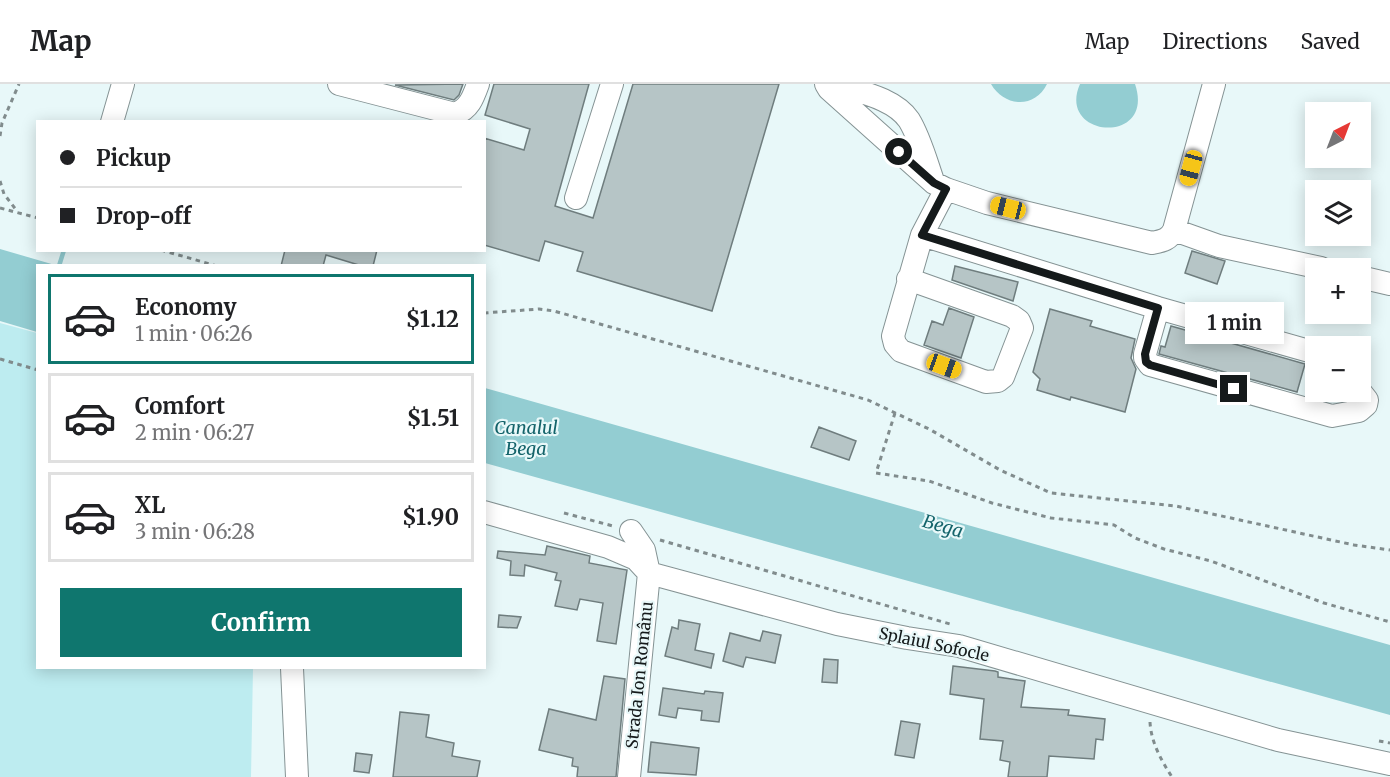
<!DOCTYPE html>
<html lang="en">
<head>
<meta charset="utf-8">
<style>
  :root { --surface:#fff; --page:#f6f6f6; --text:#202124; --muted:#757577; --line:#e0e0e0; --accent:#0f766e }
  body { margin:0; font-family:Merriweather,serif; background:var(--page); color:var(--text); height:100vh; display:flex; flex-direction:column; font-size:22px; white-space:nowrap }
  * { box-sizing:border-box; margin:0 }
  p { font-size:20px; color:var(--muted) }
  .icon { flex:none; width:33px; height:33px; fill:none; stroke:currentColor; stroke-width:2; stroke-linecap:round; stroke-linejoin:round }
  .map { position:relative; flex:1; overflow:hidden }
  .details { position:absolute; left:36px; top:180px; width:450px; height:405px; display:flex; flex-direction:column; background:var(--surface); border-radius:0px; box-shadow:0 3px 15px #0003 }
  .details>* { flex:none }
  .banner { position:absolute; left:36px; top:36px; width:450px; height:132px; border-radius:0px; box-shadow:0 3px 15px #0003; display:grid; align-content:center; height:132px; padding:0 24px; background:var(--surface) }
  .needle { width:39px; rotate:42deg }
  .controls { position:absolute; left:1305px; top:18px; display:grid; gap:12px }
  .controls a { display:grid; place-items:center; width:66px; height:66px; border-radius:0px; background:var(--surface); box-shadow:0 3px 15px #0003; font-size:30px }
  .end { position:absolute; width:27px; height:27px; margin:-14px; border:8px solid #151a1b; background:#fff; box-shadow:0 0 0 3px #fff }
  .from { border-radius:50% }
  .bubble { position:absolute; height:42px; border-radius:0px; background:var(--surface); box-shadow:0 3px 15px #0003; font-size:20px; font-weight:700; line-height:42px; text-align:center }
  .car { position:absolute; width:18px; height:36px; margin:-18px -9px; border-radius:8px; box-shadow:0 0 4px 2px #0007; background:linear-gradient(#f5c518 24%,#345 0 40%,#f5c518 0 76%,#345 0 86%,#f5c518 0) }
  .banner b { display:flex; align-items:center; gap:21px; height:57px; font-size:22px }
  .banner b+b { border-top:2px solid var(--line) }
  .banner i { width:15px; height:15px; background:var(--text) }
  ul { padding:10px 0 0; list-style:none }
  li { display:flex; align-items:center; gap:18px; height:90px; margin:0 12px 9px; padding:0 12px; border:3px solid var(--line); border-radius:0px }
  li div { flex:1 }
  li b { display:block; font-size:22px }
  li em { font-style:normal; font-weight:700 }
  li.active { border-color:var(--accent) }
  li>.icon { width:54px; height:54px; stroke-width:1.5 }
  .primary-button { display:flex; gap:12px; margin-top:auto; padding:12px 24px }
  .primary-button a { flex:1; height:69px; border-radius:0px; background:var(--accent); color:#fff; font-size:24px; font-weight:700; line-height:69px; text-align:center }
  header { display:flex; align-items:center; gap:36px; box-sizing:border-box; height:84px; padding:0 30px; background:var(--surface); border-bottom:2px solid var(--line) }
  header strong { font-size:28px }
  nav { display:flex; gap:33px; margin-inline-start:auto; font-size:21px }
  .map>svg:first-child { display:block }
  .green { fill:#bdecf0 }
  .water { fill:#93cdd2 }
  .lines { fill:none; stroke-linecap:round; stroke-linejoin:round }
  .stream { stroke:#93cdd2; stroke-width:4.5 }
  .building { fill:#b6c5c6; stroke:#6f7d7e; stroke-width:1.5 }
  .minor-casing { stroke:#859394; stroke-width:24 }
  .path { stroke:#818c8d; stroke-width:3; stroke-dasharray:4.5 4.5; stroke-linecap:butt }
  .minor { stroke:#fff; stroke-width:22 }
  .route { stroke:#151a1b; stroke-width:8 }
  .labels { text-anchor:middle; dominant-baseline:central; stroke-width:4.5; stroke-linejoin:round; paint-order:stroke }
  .street-label { font-size:16px; fill:#151a1b; stroke:#e8f8f9 }
  .water-label { font-size:18px; font-style:italic; fill:#13636a; stroke:#e8f8f9 }
</style>
</head>
<body>
<header>
<strong>Map</strong>
<nav><a>Map</a><a>Directions</a><a>Saved</a></nav>
</header>
<div class="map">
<svg width="1390" height="693" viewBox="0 0 1390 693">
  <rect width="100%" height="100%" fill="#e8f8f9"/>
  <path class="green" d="M0,239L37,249L38,584H253L251,693H0Z"/>
  <path class="water" d="M991,0H1047C1035,25 1004,23 991,0Z
    M1080,0H1135C1156,62 1056,54 1080,0Z
    M0,165L55,181L38,182L37,248L0,237Z
    M485,304L1390,561V631L485,379Z"/>
  <g class="lines">
    <path class="stream" d="M59,182L64,166"/>
  </g>
  <path class="building" d="M463,0L459,11L454,16L395,1Z
    M494,0H589L555,122L593,134L633,0H779L712,227L577,187L583,168L545,157L539,177L484,161V54L524,66L530,45L485,31Z
    M285,166H377L373,182H362L326,171L323,182H281Z
    M1192,167L1225,177L1217,200L1185,189Z
    M955,182L1018,198L1013,217L952,196Z
    M949,224L974,233L961,274L924,261L932,237L943,241Z
    M1050,225L1092,237L1090,242L1135,255L1131,274L1136,285L1125,328L1071,313L1070,316L1037,306L1040,295L1033,288Z
    M1171,242L1305,280L1297,308L1159,270L1161,262L1165,263Z
    M819,343L856,357L849,376L811,363Z
    M547,462L590,472L589,479L627,486L616,560L597,557L603,519L580,515L577,526L555,522L561,497L555,496L557,489L525,481L524,492L510,491L511,477L497,474L498,467L545,471Z
    M499,531L521,533L517,544L498,543Z
    M679,536L700,540L695,566L714,570L711,584L665,572L672,543L678,545Z
    M763,547L781,551L775,579L746,573L743,583L723,577L730,549L760,557Z
    M824,575L838,576L837,599L822,598Z
    M953,582L995,587L998,588V593L1025,597L1021,623L1069,626L1068,631L1105,635L1103,656L1096,655L1094,675L1049,672L1047,693H1008L1010,678L1000,676L1003,657L980,655L984,615L950,610Z
    M604,592L625,595L616,693H577L578,683L572,682L573,674L539,666L549,625L596,636Z
    M663,604L704,610L705,607L723,609L719,638L701,636L702,627L678,624L676,634L659,631Z
    M400,628L429,631L426,653L454,659L452,672L480,677L477,693H393Z
    M901,637L920,640L914,674L895,671Z
    M651,658L699,664L696,691L648,688Z
    M356,669L372,671L369,689L354,687Z"/>
  <g class="lines">
    <defs>
      <path id="minor" d="M339,0L455,30C469,25 473,14 478,0
        M826,0L829,5L934,99L946,105L987,119L1152,159C1162,157 1169,156 1174,146L1214,0
        M835,0C859,8 894,14 909,36C920,54 926,77 933,97
        M112,38L123,0
        M576,114L612,0
        M1174,146L1219,162L1321,184
        M922,151L1158,224L1316,269
        M1360,193L1390,200
        M908,195L1012,232L1019,237L1022,244L1003,293L998,297L986,298L901,267L895,260L893,252L922,151L946,105
        M1158,224L1145,270V274L1150,281L1332,332L1359,327L1366,321L1367,316L1360,307
        M484,428L608,463L636,475L649,489L837,540L907,554L959,562L1278,656L1390,680
        M292,584L297,693
        M629,693L649,489L644,466L631,447"/>
    </defs>
    <use href="#minor" class="minor-casing"/>
    <path class="path" d="M0,52L2,39L19,0
      M0,97L4,110L17,127
      M0,124L38,134
      M161,166L217,182
      M484,229L539,225L554,227L868,316L929,345L1000,386L1051,409L1176,422L1354,461L1390,466
      M0,275L38,286
      M895,329L876,389L929,397L992,419L1051,434L1114,441L1135,454L1164,465L1211,477L1324,519L1390,538
      M564,429L613,442
      M660,456L950,540
      M1150,638C1151,658 1161,676 1172,693
      M1379,657L1390,659"/>
    <use href="#minor" class="minor"/>
  </g>
  <g class="lines">
    <path class="route" d="M899,68L934,99L946,105L922,151L1158,224L1145,270L1146,278L1150,281L1234,305"/>
  </g>
  <g class="labels">
    <g class="street-label">
      <text transform="translate(934 560) rotate(12)">Splaiul Sofocle</text>
      <text transform="translate(639 591) rotate(-84)">Strada Ion Românu</text>
    </g>
    <g class="water-label">
      <text x="526" y="343">Canalul<tspan x="526" dy="21">Bega</tspan></text>
      <text transform="translate(943 442) rotate(16)">Bega</text>
    </g>
  </g>
</svg>
<div class="controls">
<a><svg class="needle" viewBox="-14 -14 28 28"><path d="M0-13l5 13h-10z" fill="#e53935"/><path d="M0 13l5-13h-10z" fill="#757577"/></svg></a>
<a><svg class="icon" aria-label="layers" viewBox="0 0 24 24"><path d="M12 4l9 5-9 5-9-5zM3 14l9 5 9-5"/></svg></a>
<a>+</a>
<a>−</a>
</div>
<i class="end from" style="left:899px;top:68px"></i>
<i class="end" style="left:1234px;top:305px"></i>
<div class="bubble" style="left:1185px;top:218px;width:99px">1 min</div>
<i class="car" style="left:1191px;top:84px;rotate:195deg"></i>
<i class="car" style="left:1008px;top:124px;rotate:284deg"></i>
<i class="car" style="left:944px;top:282px;rotate:110deg"></i>
<div class="banner">
<b><i class="from"></i>Pickup</b>
<b><i></i>Drop-off</b>
</div>
<section class="details">
<ul>
<li class="active"><svg class="icon" aria-label="car" viewBox="0 0 24 24"><path d="M5 17H2v-5l4-1 3-4h7l3 4 3 1v5h-3M9 17h6M6 11h13"/><circle cx="7" cy="17" r="2"/><circle cx="17" cy="17" r="2"/></svg><div><b>Economy</b><p>1 min · 06:26</p></div><em>$1.12</em></li>
<li><svg class="icon" aria-label="car" viewBox="0 0 24 24"><path d="M5 17H2v-5l4-1 3-4h7l3 4 3 1v5h-3M9 17h6M6 11h13"/><circle cx="7" cy="17" r="2"/><circle cx="17" cy="17" r="2"/></svg><div><b>Comfort</b><p>2 min · 06:27</p></div><em>$1.51</em></li>
<li><svg class="icon" aria-label="car" viewBox="0 0 24 24"><path d="M5 17H2v-5l4-1 3-4h7l3 4 3 1v5h-3M9 17h6M6 11h13"/><circle cx="7" cy="17" r="2"/><circle cx="17" cy="17" r="2"/></svg><div><b>XL</b><p>3 min · 06:28</p></div><em>$1.90</em></li>
</ul>
<div class="primary-button"><a>Confirm</a></div>
</section>
</div>
</body>
</html>
